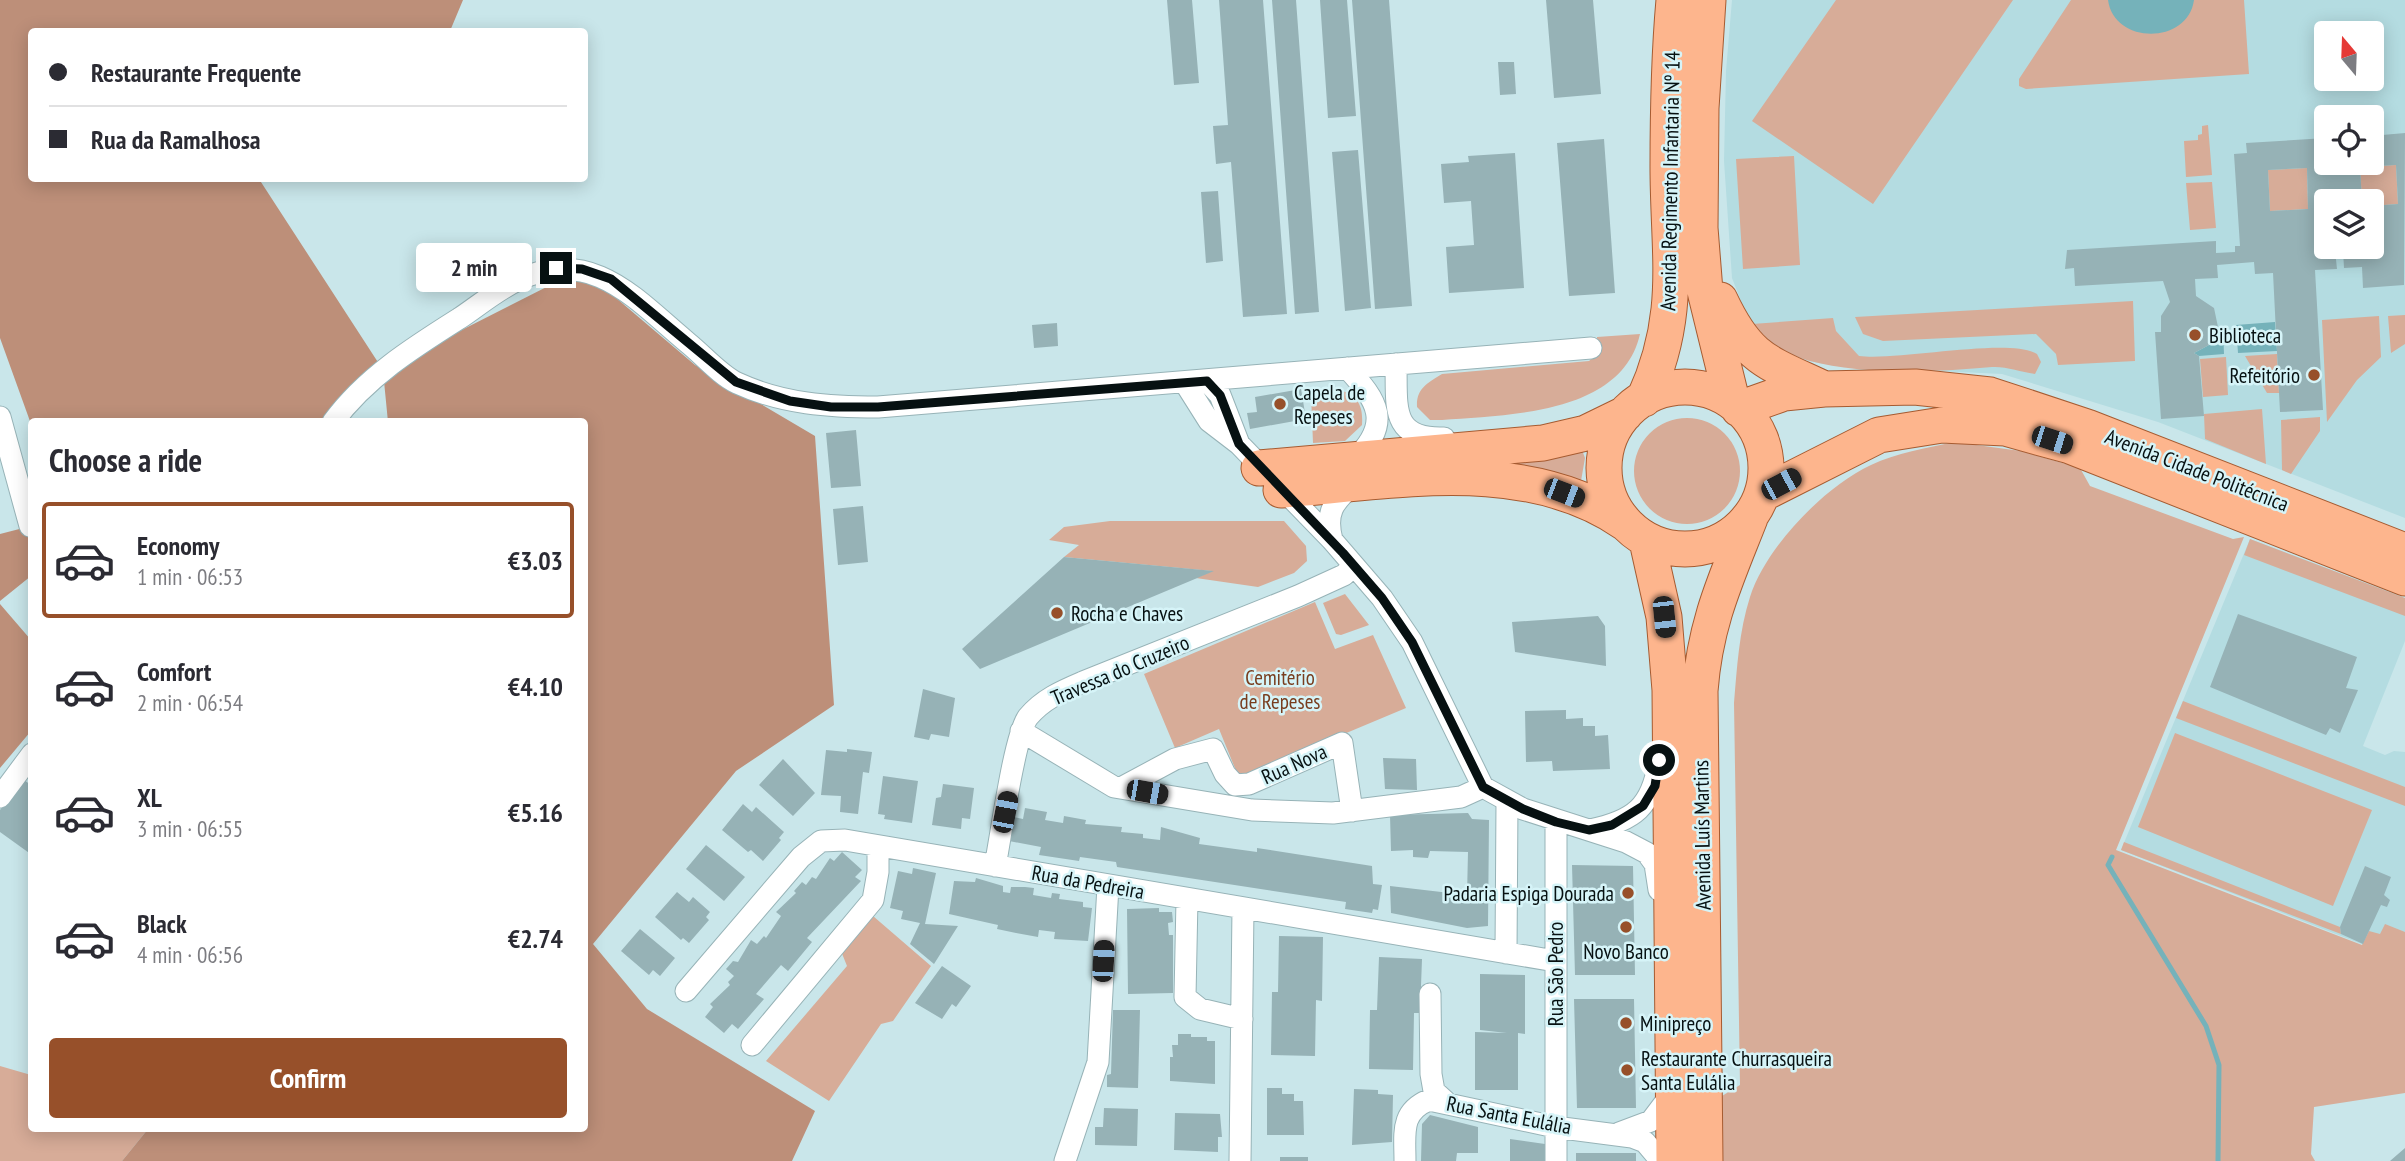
<!DOCTYPE html>
<html lang="en">
<head>
<meta charset="utf-8">
<style>
  :root { --surface:#fff; --page:#f2f2f3; --text:#2b2b33; --muted:#7c7c81; --line:#e1e1e2; --accent:#97502a }
  body { margin:0; font-family:"PT Sans Narrow",sans-serif; background:var(--page); color:var(--text); height:100vh; display:flex; flex-direction:column; font-size:26px; white-space:nowrap }
  * { box-sizing:border-box; margin:0 }
  p { font-size:23px; color:var(--muted) }
  .icon { flex:none; width:38px; height:38px; fill:none; stroke:currentColor; stroke-width:2; stroke-linecap:round; stroke-linejoin:round }
  .map { position:relative; flex:1; overflow:hidden }
  .details { position:absolute; left:28px; top:418px; width:560px; height:714px; display:flex; flex-direction:column; background:var(--surface); border-radius:7px; box-shadow:0 4px 18px #0003 }
  .details>* { flex:none }
  .banner { position:absolute; left:28px; top:28px; width:560px; height:154px; border-radius:7px; box-shadow:0 4px 18px #0003; display:grid; align-content:center; height:154px; padding:0 21px; background:var(--surface) }
  .needle { width:46px; rotate:341deg }
  .buttons { position:absolute; left:2314px; top:21px; display:grid; gap:14px }
  .buttons a { display:grid; place-items:center; width:70px; height:70px; border-radius:7px; background:var(--surface); box-shadow:0 4px 18px #0003; font-size:35px }
  .end { position:absolute; width:32px; height:32px; margin:-16px; border:9px solid #071112; background:#fff; box-shadow:0 0 0 4px #fff }
  .from { border-radius:50% }
  .bubble { position:absolute; height:49px; border-radius:7px; background:var(--surface); box-shadow:0 4px 18px #0003; font-size:23px; font-weight:800; line-height:49px; text-align:center }
  .car { position:absolute; width:21px; height:42px; margin:-21px -10px; border-radius:9px; box-shadow:0 0 5px 2px #0007; background:linear-gradient(#222 24%,#8ab4d8 0 40%,#222 0 76%,#8ab4d8 0 86%,#222 0) }
  .banner b { display:flex; align-items:center; gap:24px; height:66px; font-size:26px }
  .banner b+b { border-top:2px solid var(--line) }
  .banner i { width:18px; height:18px; background:var(--text) }
  ul { padding:0; list-style:none }
  li { display:flex; align-items:center; gap:21px; height:116px; margin:0 14px 10px; padding:0 7px; border:4px solid transparent; border-radius:7px }
  li div { flex:1 }
  li b { display:block; font-size:26px }
  li em { font-style:normal; font-weight:800 }
  li.current { border-color:var(--accent) }
  li>.icon { width:63px; height:63px; stroke-width:1.5 }
  h2 { padding:0 21px; font-size:32px; line-height:84px }
  .action { display:flex; gap:14px; margin-top:auto; padding:14px 21px }
  .action a { flex:1; height:80px; border-radius:7px; background:var(--accent); color:#fff; font-size:28px; font-weight:800; line-height:80px; text-align:center }
  .map>svg:first-child { display:block }
  .built { fill:#b4dce1; fill-rule:evenodd }
  .green { fill:#d7ac98 }
  .forest { fill:#bd8f79 }
  .water { fill:#75b2ba }
  .lines { fill:none; stroke-linecap:round; stroke-linejoin:round }
  .stream { stroke:#75b2ba; stroke-width:5 }
  .building { fill:#96b2b6; fill-rule:evenodd }
  .minor-casing { stroke:#97b3b7; stroke-width:23 }
  .primary-casing { stroke:#a65b31; stroke-width:37 }
  .minor { stroke:#fff; stroke-width:21 }
  .primary { stroke:#fdb58d; stroke-width:35 }
  .route { stroke:#071112; stroke-width:9 }
  .poi-dot { fill:#97502a; stroke:#d6f4f8; stroke-width:2.5 }
  .labels { text-anchor:middle; dominant-baseline:central; stroke-width:5; stroke-linejoin:round; paint-order:stroke }
  .street-label { font-size:21px; fill:#071112; stroke:#d6f4f8 }
  .poi-label { font-size:21px; fill:#071112; stroke:#d6f4f8; text-anchor:start }
  .park-label { font-size:21px; fill:#783d1e; stroke:#d6f4f8 }
</style>
</head>
<body>
<div class="map">
<svg width="2405" height="1161" viewBox="0 0 2405 1161">
  <rect width="100%" height="100%" fill="#c9e6ea"/>
  <path class="built" d="M1732,0H2405V518L2158,422L2002,374L1837,366L1809,361L1784,351L1748,319L1732,278L1724,161L1726,71ZM2326,33H2371V79H2326ZM2326,117H2371V163H2326ZM2326,201H2371V247H2326Z
    M2250,539L2405,598V641L2363,746L2385,755L2394,751L2405,752V961L2121,850Z"/>
  <path class="green" d="M1836,0H2013L1873,204L1752,121Z
    M2071,0H2244L2249,74L2026,89L2019,86V79Z
    M2208,125L2212,175L2186,177L2184,141L2198,140V135L2202,134V126Z
    M1794,156L1800,265L1743,269L1736,159Z
    M2396,165L2398,204L2371,206V201H2362L2360,167Z
    M2307,168L2308,209L2270,211L2268,170Z
    M2212,182L2216,228L2190,230L2186,183Z
    M2133,301L2135,361L2058,365L2056,354L2036,334L1883,341L1863,334L1855,317Z
    M2405,315V344L2391,353L2388,316Z
    M2379,316L2381,357L2357,380L2327,422L2322,320Z
    M1833,318L1836,331L1859,356C1900,361 2009,337 2037,354L2041,362L2035,374C2022,372 2005,366 1992,367C1940,372 1861,375 1810,361C1788,355 1767,341 1752,324Z
    M1640,334C1622,415 1506,415 1442,420H1430L1417,407C1416,388 1428,383 1442,374L1589,361L1597,354V337Z
    M2277,354L2279,393H2267L2245,356Z
    M2226,357L2228,395L2203,397L2200,359Z
    M1343,391C1360,398 1363,408 1362,425L1345,441L1313,443L1311,394Z
    M2262,409L2266,464L2205,439L2204,414Z
    M2320,417V431L2291,474L2282,470L2281,420Z
    M1634 471a53 53 0 1 1 106 0a53 53 0 1 1-106 0Z
    M1954,442L2021,451L2080,468L2090,486L2233,539L2244,537L2116,850L2362,945L2369,931L2380,934L2385,924L2405,932V1093L2314,1107L2311,1154L2315,1161H1721L1722,1096L1740,1085L1734,703C1737,668 1739,631 1750,597C1766,547 1824,487 1871,465C1896,453 1927,448 1954,442Z
    M1582,450L1585,458L1581,481L1415,464Z
    M1110,521H1284L1306,546L1307,561L1294,573L1258,587L1196,578L1212,571L1064,557L1079,545L1049,540L1064,527Z
    M2250,539L2405,598V616L2244,555Z
    M1345,594L1369,625L1341,635L1336,634L1323,603Z
    M1315,602L1335,649L1373,635L1406,708L1239,778L1219,729L1175,748L1144,674Z
    M2183,701L2405,787V806L2176,718Z
    M2175,733L2372,810L2333,906L2138,827Z
    M2124,842L2340,927L2341,934L2121,850Z
    M873,916L931,966L893,1021L881,1024L829,1101L766,1061L847,966L841,951Z
    M0,1066L31,1075L32,1129H148L122,1161H0Z"/>
  <path class="forest" d="M0,0H463L450,31L32,32V178L259,179L383,370L582,269L695,365L815,436L834,705L736,771L593,944L647,1009L815,1111L792,1161H122L148,1129H584V422H388L383,371L332,422L31,424L0,338Z
    M31,526V576L0,601V534Z
    M0,604L31,640V731L0,768Z"/>
  <path class="water" d="M2108,0H2194C2188,45 2114,45 2108,0Z
    M2275,322L2277,351L2238,353L2236,325Z
    M2223,326L2224,354L2199,356L2194,353L2211,344L2218,327Z"/>
  <g class="lines">
    <path class="stream" d="M2112,857L2108,865L2206,1026L2219,1065L2218,1161"/>
  </g>
  <path class="building" d="M1167,0H1192L1199,83L1174,85Z
    M1219,0H1263L1287,314L1243,317L1231,162L1216,164L1213,126L1228,125Z
    M1272,0H1296L1319,312L1295,314Z
    M1320,0H1347L1356,116L1328,118Z
    M1352,0H1389L1412,306L1375,309Z
    M1546,0H1593L1601,94L1554,98Z
    M1498,62H1514L1516,94L1500,95Z
    M2405,133L2404,285L2363,288L2362,267L2344,268L2343,250H2335L2337,269L2315,270L2323,410L2280,412L2273,273L2255,274L2254,262L2217,265L2218,278L2195,279L2196,296L2214,308L2218,327L2211,344L2194,353L2199,356L2204,416L2161,419L2155,332H2161V316L2170,302L2163,281L2075,286L2074,268L2065,269L2067,250L2216,241V253L2235,252V246H2240L2234,154L2247,153L2246,143L2326,138V163H2371V136ZM2396,165L2398,204L2371,206V247H2326V201H2362L2360,167ZM2307,168L2308,209L2270,211L2268,170Z
    M1604,139L1615,293L1569,296L1557,143Z
    M1358,150L1371,308L1345,311L1332,152Z
    M1515,153L1524,288L1449,293L1446,247L1474,245L1471,201L1444,203L1441,164L1469,162L1468,156Z
    M1218,191L1223,261L1206,263L1201,192Z
    M1057,323L1058,346L1034,348L1032,325Z
    M1301,389L1306,419L1250,429L1247,413L1257,412L1255,397Z
    M856,430L861,486L831,488L826,433Z
    M863,506L868,562L838,565L833,509Z
    M1064,557L1214,571L980,669L962,649Z
    M2238,614L2357,657L2346,688L2358,690L2340,733L2330,728L2326,735L2210,687Z
    M1598,616L1605,626L1606,666L1515,652L1512,622Z
    M923,689L955,698L949,737L931,734L929,740L914,737Z
    M1566,710V719L1583,718V726H1595V736L1608,735L1610,769L1553,771L1552,761L1526,762L1525,711Z
    M847,749L872,752L869,773L863,772L858,814L840,812L841,796L821,795L826,750L847,752Z
    M1383,758L1416,759L1417,790L1385,789Z
    M783,759L815,793L793,816L759,785Z
    M883,776L918,781L912,823L884,819L885,815L878,814Z
    M23,779L32,786V855L0,832V810Z
    M943,784L974,788L970,819L962,818L961,829L932,825L936,798L941,797Z
    M743,804L752,812L756,807L784,832L779,838L781,840L763,861L751,850L748,852L722,830Z
    M1025,808L1047,812L1045,820L1063,823L1064,816L1086,820L1085,824L1122,827L1121,832L1143,834V838L1160,840L1161,827L1200,838L1199,844L1257,852V848L1372,866L1373,884L1382,885L1378,910L1373,909L1372,913L1345,909L1346,902L1117,867L1116,862L1080,857L1079,861L1039,855L1041,847L1009,841L1014,817L1023,819Z
    M1468,813L1472,819L1489,820L1488,926L1467,928L1391,913L1390,886L1467,895L1468,852L1430,851L1428,858L1413,857V850L1391,851L1390,815Z
    M706,845L745,877L724,901L686,869Z
    M842,852L862,870L855,877L861,881L807,938L812,942L788,971L781,965L756,994L764,999L738,1029L732,1024L724,1033L705,1017L713,1007L710,1004L730,985L728,982L734,976L726,969L733,961L738,962L751,940L757,944L764,936L766,938L781,916L776,912L796,893L794,891L802,882L806,885L812,877L816,879L830,858L834,861Z
    M1572,865L1633,866L1635,975H1575Z
    M2365,866L2391,877L2384,895L2390,900L2387,907L2381,905L2363,944L2341,934L2340,927Z
    M913,868L936,873L925,924L958,926L934,964L910,944L920,923L901,919L903,911L890,908L898,871L912,874Z
    M976,878L1003,886V892L1010,893L1011,887H1025L1034,888L1033,895L1051,898L1052,893L1060,894L1059,899L1083,902V907L1092,908L1088,941L1054,939L1055,932L1039,930L1038,937L1016,933L997,929L998,925L949,914L954,881L975,882Z
    M677,892L689,902L693,897L710,912L706,917L709,920L689,943L683,938L681,940L655,917Z
    M1159,908V912H1172L1173,922L1168,923L1169,935H1173V993L1128,994L1127,909Z
    M640,929L675,958L660,976L653,970L649,975L621,951Z
    M1279,936L1323,937L1322,1001L1316,1000L1315,1056L1271,1055L1272,992H1278Z
    M1379,957L1422,959L1420,1013H1414L1413,1070L1369,1069L1370,1010H1377Z
    M942,966L971,986L956,1007L952,1004L942,1019L915,1003Z
    M1480,974L1525,975V1034L1518,1033V1090H1475V1032L1507,1033L1480,1030Z
    M1574,999H1634L1636,1108H1577Z
    M1113,1010H1140L1138,1088L1107,1087V1075L1111,1074Z
    M1178,1034H1191V1037H1207V1041H1215V1084L1170,1081V1057H1173L1172,1045H1178Z
    M1267,1088H1282V1094H1294V1101H1303L1304,1135H1267Z
    M1354,1089L1378,1090V1094L1393,1095L1392,1142L1352,1145Z
    M1104,1108L1138,1109L1137,1146L1095,1145V1127H1103Z
    M1175,1113L1220,1114L1222,1137H1218V1152L1174,1150Z
    M1430,1115L1478,1127V1153H1457L1456,1161H1421L1422,1124Z
    M1510,1139L1545,1144V1161H1510Z
    M2405,1148V1161H2390Z
    M1576,1153H1636V1161H1576Z
    M1280,1157H1308V1161H1280Z"/>
  <g class="lines">
    <defs>
      <path id="minor" d="M1396,364C1397,406 1390,440 1444,438
        M1347,368C1378,401 1392,423 1355,459
        M1207,381L1220,395L1239,444L1332,540L1382,598L1412,642L1483,787L1523,809L1626,842L1647,853L1655,864L1659,890
        M1185,383L1209,421L1239,444
        M0,417L30,526
        M333,422C366,377 414,347 460,318C478,306 497,290 518,280C593,246 635,299 688,343C703,355 720,375 737,383C782,404 830,407 878,407L1591,348
        M1332,540C1325,513 1333,502 1353,485
        M1021,731L1114,787L1252,810L1333,813L1461,797L1483,787
        M1121,788L1175,759L1213,749L1225,774L1235,785L1249,784L1342,743L1352,811
        M0,797L32,754
        M1590,830C1634,821 1652,807 1659,761
        M995,866C1001,837 1014,736 1028,717C1043,699 1062,691 1083,682L1298,596L1344,575L1354,566
        M1187,899L1185,997L1200,1009L1242,1019
        M1506,953L1507,802
        M686,991L801,857L821,841L845,840L1555,961
        M1430,994L1431,1074L1434,1091L1445,1101
        M752,1045L873,900L878,872V846
        M1619,1133L1651,1121L1673,1092
        M1065,1161L1098,1062L1108,886
        M1240,1161L1243,908
        M1405,1161C1405,1133 1400,1112 1429,1100L1555,1127L1632,1137L1645,1142L1661,1161
        M1556,1161V822"/>
      <path id="primary" d="M1708,0L1701,108L1700,228L1705,291L1732,401
        M1720,300C1748,360 1767,362 1824,389
        M1604 468a81 81 0 1 1 162 0a81 81 0 1 1-162 0Z
        M1644,399C1683,315 1668,255 1668,167C1668,112 1669,55 1674,0
        M1739,409L1784,393L1824,389L1915,387L1990,395L2087,427L2405,551
        M1259,468L1543,443L1586,433L1625,414
        M1281,490C1394,482 1525,454 1625,523
        M1762,494L1879,435L1942,425L2005,428L2070,446L2405,578
        M1647,541L1664,617L1670,690L1674,1161
        M1705,1161L1700,691C1705,623 1726,579 1750,518"/>
    </defs>
    <use href="#minor" class="minor-casing"/>
    <use href="#primary" class="primary-casing"/>
    <use href="#minor" class="minor"/>
    <use href="#primary" class="primary"/>
  </g>
  <g class="lines">
    <path class="route" d="M556,268L582,269L611,279L736,382L790,401L831,407H878L1207,381L1220,395L1239,444L1343,553L1382,598L1412,642L1483,787L1523,809L1556,822L1589,830L1612,825L1643,806L1655,786L1659,760"/>
  </g>
  <g class="poi-dot">
    <circle cx="2195" cy="335" r="7"/>
    <circle cx="2314" cy="375" r="7"/>
    <circle cx="1280" cy="404" r="7"/>
    <circle cx="1057" cy="613" r="7"/>
    <circle cx="1628" cy="893" r="7"/>
    <circle cx="1626" cy="927" r="7"/>
    <circle cx="1626" cy="1023" r="7"/>
    <circle cx="1627" cy="1070" r="7"/>
  </g>
  <g class="labels">
    <g class="street-label">
      <text transform="translate(1670 181) rotate(-89)">Avenida Regimento Infantaria Nº 14</text>
      <text transform="translate(2197 470) rotate(21)">Avenida Cidade Politécnica</text>
      <text transform="translate(1120 670) rotate(-23)">Travessa do Cruzeiro</text>
      <text transform="translate(1294 764) rotate(-24)">Rua Nova</text>
      <text transform="translate(1702 835) rotate(-91)">Avenida Luís Martins</text>
      <text transform="translate(1088 882) rotate(10)">Rua da Pedreira</text>
      <text transform="translate(1555 974) rotate(-90)">Rua São Pedro</text>
      <text transform="translate(1509 1115) rotate(11)">Rua Santa Eulália</text>
    </g>
    <g class="poi-label">
      <text x="2209" y="335">Biblioteca</text>
      <text x="2300" y="375" text-anchor="end">Refeitório</text>
      <text x="1294" y="392">Capela de<tspan x="1294" dy="24">Repeses</tspan></text>
      <text x="1071" y="613">Rocha e Chaves</text>
      <text x="1614" y="893" text-anchor="end">Padaria Espiga Dourada</text>
      <text x="1626" y="951" text-anchor="middle">Novo Banco</text>
      <text x="1640" y="1023">Minipreço</text>
      <text x="1641" y="1058">Restaurante Churrasqueira<tspan x="1641" dy="24">Santa Eulália</tspan></text>
    </g>
    <g class="park-label">
      <text x="1280" y="677">Cemitério<tspan x="1280" dy="24">de Repeses</tspan></text>
    </g>
  </g>
</svg>
<div class="buttons">
<a><svg class="needle" viewBox="-14 -14 28 28"><path d="M0-13l5 13h-10z" fill="#e53935"/><path d="M0 13l5-13h-10z" fill="#7c7c81"/></svg></a>
<a><svg class="icon" aria-label="locate" viewBox="0 0 24 24"><circle cx="12" cy="12" r="6"/><path d="M12 2v4M12 18v4M2 12h4M18 12h4"/></svg></a>
<a><svg class="icon" aria-label="layers" viewBox="0 0 24 24"><path d="M12 4l9 5-9 5-9-5zM3 14l9 5 9-5"/></svg></a>
</div>
<i class="end from" style="left:1659px;top:760px"></i>
<i class="end" style="left:556px;top:268px"></i>
<div class="bubble" style="left:416px;top:243px;width:116px">2 min</div>
<i class="car" style="left:2052px;top:440px;rotate:108deg"></i>
<i class="car" style="left:1781px;top:484px;rotate:62deg"></i>
<i class="car" style="left:1564px;top:493px;rotate:111deg"></i>
<i class="car" style="left:1664px;top:617px;rotate:174deg"></i>
<i class="car" style="left:1147px;top:792px;rotate:100deg"></i>
<i class="car" style="left:1005px;top:812px;rotate:11deg"></i>
<i class="car" style="left:1103px;top:961px;rotate:3deg"></i>
<div class="banner">
<b><i class="from"></i>Restaurante Frequente</b>
<b><i></i>Rua da Ramalhosa</b>
</div>
<section class="details">
<h2>Choose a ride</h2>
<ul>
<li class="current"><svg class="icon" aria-label="car" viewBox="0 0 24 24"><path d="M5 17H2v-5l4-1 3-4h7l3 4 3 1v5h-3M9 17h6M6 11h13"/><circle cx="7" cy="17" r="2"/><circle cx="17" cy="17" r="2"/></svg><div><b>Economy</b><p>1 min · 06:53</p></div><em>€3.03</em></li>
<li><svg class="icon" aria-label="car" viewBox="0 0 24 24"><path d="M5 17H2v-5l4-1 3-4h7l3 4 3 1v5h-3M9 17h6M6 11h13"/><circle cx="7" cy="17" r="2"/><circle cx="17" cy="17" r="2"/></svg><div><b>Comfort</b><p>2 min · 06:54</p></div><em>€4.10</em></li>
<li><svg class="icon" aria-label="car" viewBox="0 0 24 24"><path d="M5 17H2v-5l4-1 3-4h7l3 4 3 1v5h-3M9 17h6M6 11h13"/><circle cx="7" cy="17" r="2"/><circle cx="17" cy="17" r="2"/></svg><div><b>XL</b><p>3 min · 06:55</p></div><em>€5.16</em></li>
<li><svg class="icon" aria-label="car" viewBox="0 0 24 24"><path d="M5 17H2v-5l4-1 3-4h7l3 4 3 1v5h-3M9 17h6M6 11h13"/><circle cx="7" cy="17" r="2"/><circle cx="17" cy="17" r="2"/></svg><div><b>Black</b><p>4 min · 06:56</p></div><em>€2.74</em></li>
</ul>
<div class="action"><a>Confirm</a></div>
</section>
</div>
</body>
</html>
